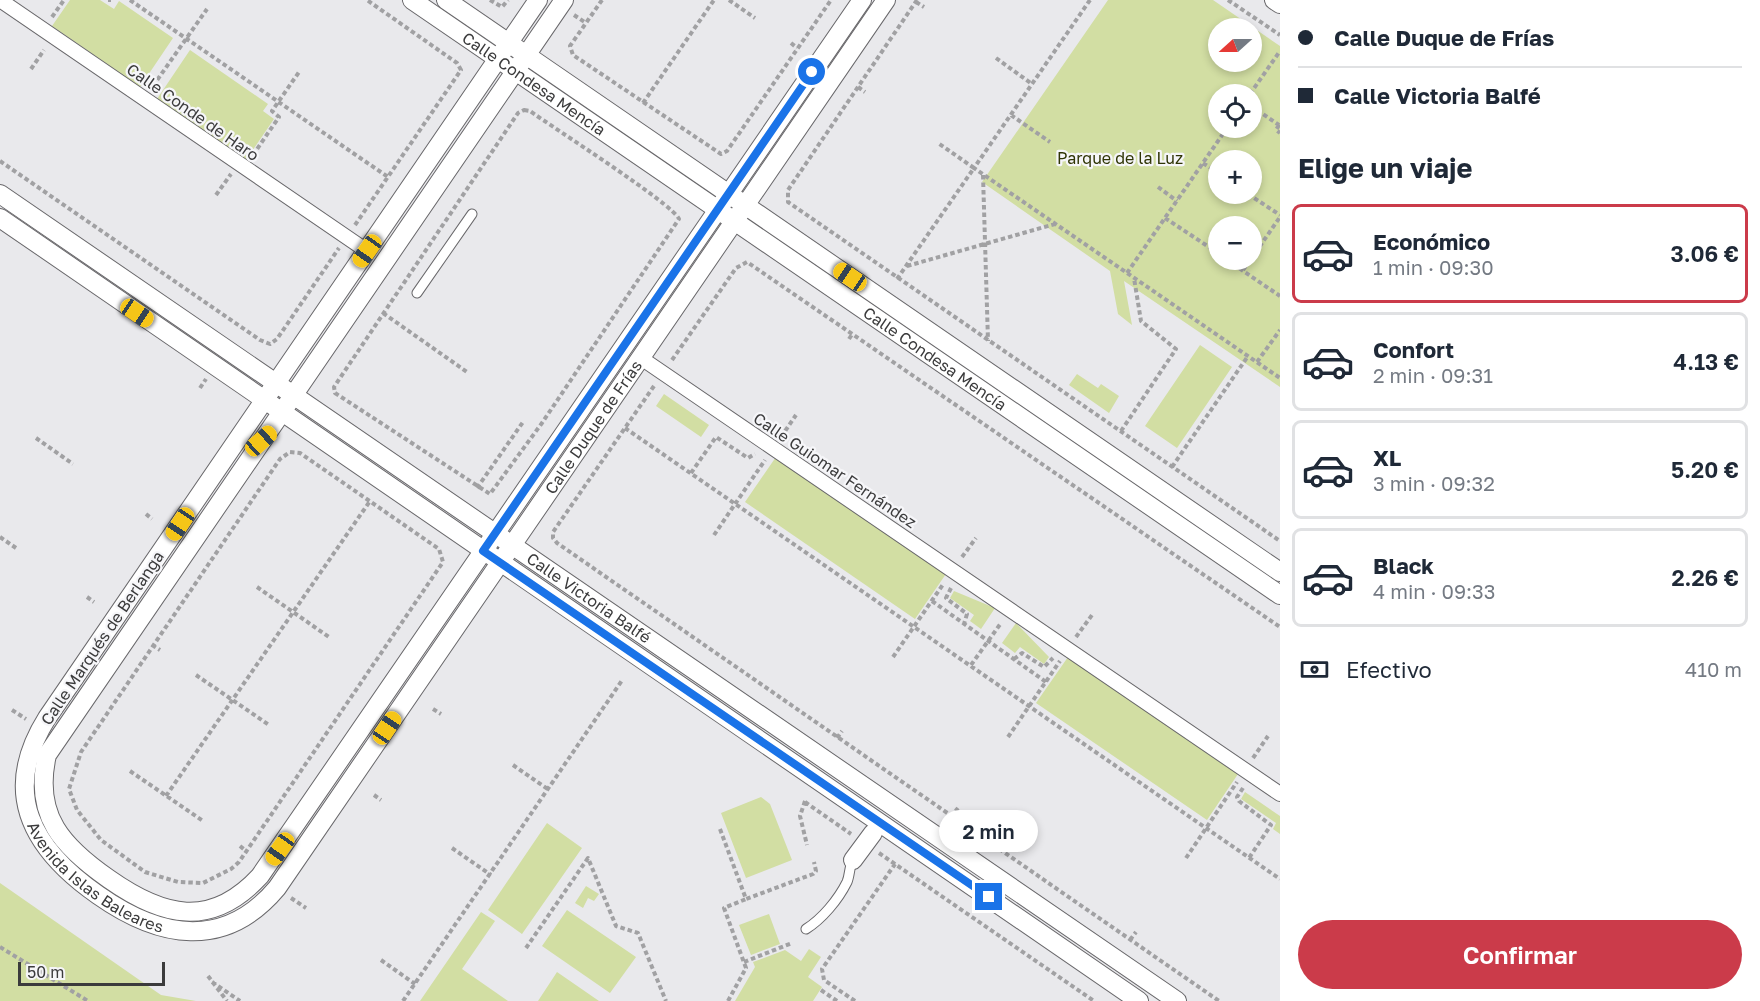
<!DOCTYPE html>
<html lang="es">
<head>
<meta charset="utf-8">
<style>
  :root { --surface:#fff; --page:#f2f2f3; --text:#1f2937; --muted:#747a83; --line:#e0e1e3; --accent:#cb3b4a }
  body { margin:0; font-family:"Golos Text",sans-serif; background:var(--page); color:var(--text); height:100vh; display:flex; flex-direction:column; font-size:22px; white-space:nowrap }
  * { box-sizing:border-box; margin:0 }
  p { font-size:20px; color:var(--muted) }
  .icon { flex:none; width:33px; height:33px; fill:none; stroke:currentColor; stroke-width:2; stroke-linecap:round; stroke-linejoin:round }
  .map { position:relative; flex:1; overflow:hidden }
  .side { display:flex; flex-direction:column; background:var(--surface); width:480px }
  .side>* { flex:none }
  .hud { display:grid; align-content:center; height:132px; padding:0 18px; background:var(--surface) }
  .needle { width:39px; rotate:249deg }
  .controls { position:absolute; left:1208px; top:18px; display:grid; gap:12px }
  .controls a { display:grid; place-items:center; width:54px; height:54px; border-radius:50%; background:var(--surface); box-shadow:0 3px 9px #0003; font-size:30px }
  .scale { position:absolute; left:18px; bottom:15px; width:147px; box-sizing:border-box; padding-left:6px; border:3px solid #3b3b3c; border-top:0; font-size:16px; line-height:21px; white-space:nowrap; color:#3b3b3c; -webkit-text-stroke:4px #f6f6f9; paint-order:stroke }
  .end { position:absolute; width:27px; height:27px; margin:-14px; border:8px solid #1a73e8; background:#fff; box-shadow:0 0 0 3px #fff }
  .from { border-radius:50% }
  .bubble { position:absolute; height:42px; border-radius:21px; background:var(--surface); box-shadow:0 3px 9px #0003; font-size:20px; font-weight:600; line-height:42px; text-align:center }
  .car { position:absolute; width:18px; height:36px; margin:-18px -9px; border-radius:8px; box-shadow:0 0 4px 2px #0007; background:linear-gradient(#f5c518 24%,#345 0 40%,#f5c518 0 76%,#345 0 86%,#f5c518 0) }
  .hud b { display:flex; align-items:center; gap:21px; height:57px; font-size:22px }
  .hud b+b { border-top:2px solid var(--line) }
  .hud i { width:15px; height:15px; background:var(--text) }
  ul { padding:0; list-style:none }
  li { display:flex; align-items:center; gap:18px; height:99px; margin:0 12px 9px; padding:0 6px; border:3px solid var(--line); border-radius:9px }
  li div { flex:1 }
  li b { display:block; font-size:22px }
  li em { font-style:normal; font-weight:600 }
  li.on { border-color:var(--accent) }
  li>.icon { width:54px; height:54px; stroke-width:1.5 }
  h2 { padding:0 18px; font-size:27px; line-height:72px }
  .pay { display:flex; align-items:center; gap:15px; height:66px; padding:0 18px; font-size:22px }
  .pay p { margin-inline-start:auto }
  .action { display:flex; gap:12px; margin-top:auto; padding:12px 18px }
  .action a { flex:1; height:69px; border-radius:36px; background:var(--accent); color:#fff; font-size:24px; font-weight:600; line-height:69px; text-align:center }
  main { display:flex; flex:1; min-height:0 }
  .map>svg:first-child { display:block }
  .green { fill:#d2dea3; fill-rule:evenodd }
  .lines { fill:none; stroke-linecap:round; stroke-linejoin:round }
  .service-casing { stroke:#69686b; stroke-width:11 }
  .pedestrian-casing { stroke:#69686b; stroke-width:16 }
  .minor-casing { stroke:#69686b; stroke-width:20 }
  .path { stroke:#a1a1a3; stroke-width:4; stroke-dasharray:4.5 3; stroke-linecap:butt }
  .service { stroke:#fff; stroke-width:9 }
  .pedestrian { stroke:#fff; stroke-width:14 }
  .minor { stroke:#fff; stroke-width:18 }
  .route { stroke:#1a73e8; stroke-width:8 }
  .labels { text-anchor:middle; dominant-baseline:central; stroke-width:4.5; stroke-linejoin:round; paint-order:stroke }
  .street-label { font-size:16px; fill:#3b3b3c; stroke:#f6f6f9 }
  .park-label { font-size:16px; fill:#2f3505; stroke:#f6f6f9 }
</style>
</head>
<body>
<main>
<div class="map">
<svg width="1280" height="1001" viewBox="0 0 1280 1001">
  <rect width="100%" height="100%" fill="#e9e9ec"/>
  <path class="green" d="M70,0H100L114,9L119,1L173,38L140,87L52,26Z
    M1108,0H1213L1280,46V387L1124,281L1132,325L1118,314L1110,271L982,182ZM1218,28H1251V62H1218ZM1218,94H1251V128H1218ZM1251,160V194H1218V160ZM1218,226H1251V260H1218Z
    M190,50L268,104L263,111L274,119L246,160L157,99Z
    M1200,345L1232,367L1177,448L1145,426Z
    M1077,374L1098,388L1101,384L1119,396L1109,413L1069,385Z
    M664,394L709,425L701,437L656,406Z
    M778,454L948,571L915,619L745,502Z
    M954,591L995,608L981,629L970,621L974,615L950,598Z
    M1016,623L1049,657L1044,664L1020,647L1015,653L1002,643Z
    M1068,657L1238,774L1207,820L1036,703Z
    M1245,792L1280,816V834L1273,829L1276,823L1241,799Z
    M761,797L770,804L792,860L746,878L721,813Z
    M547,823L582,848L522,934L488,910Z
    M0,883L161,995L196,1001H0Z
    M586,886L599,894L594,901L588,898L583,908L575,903Z
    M567,910L636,957L610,993L542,946Z
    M481,912L495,921L462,969L508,1001H420Z
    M769,914L780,944L751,955L739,925Z
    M809,949L821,957L808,977L822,987L813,1001H735L755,967L753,962L785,950L801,961Z
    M557,972L599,1001H538Z"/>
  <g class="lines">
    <defs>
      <path id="service" d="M417,293L472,214
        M806,929C822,919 838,900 847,882C850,875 849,867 853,860"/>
      <path id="pedestrian" d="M0,0L367,251
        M641,358L1280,794"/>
      <g id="minor">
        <path id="s1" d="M412,0L1280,595"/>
        <path d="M446,0L1280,572"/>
        <path id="s2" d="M538,0L47,718C0,793 32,849 98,895C159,938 224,951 277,888L886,0"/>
        <path d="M564,0L47,755C33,816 63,847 109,879C163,917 211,929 260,876L862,0"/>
        <path d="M1274,0L1280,4"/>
        <path id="s3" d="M0,194L1177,1001"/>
        <path d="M0,218L1139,1001"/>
        <path d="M853,860L873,833"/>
      </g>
    </defs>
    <use href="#service" class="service-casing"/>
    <use href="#pedestrian" class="pedestrian-casing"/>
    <use href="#minor" class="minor-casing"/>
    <path class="path" d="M108,0H111
      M130,0L388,177
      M490,0L502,7L508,0
      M602,0L570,46L573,55L721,154L727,151L831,0
      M729,0L755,18
      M917,0L788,190V202L1280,541
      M1090,0L974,168L1280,378
      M1228,0L1280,35
      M916,2L924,7
      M574,15L586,23
      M52,17L64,0
      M791,43L797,48
      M996,58L1032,84
      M31,69L44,50
      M153,86L207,9
      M858,87L865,92
      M1250,94L1280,51
      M643,103L714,0
      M1251,106L1279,125L1280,123
      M524,110L530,111C552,127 673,204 679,219L542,423L490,494L335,393L334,387L518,113Z
      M1011,115L1050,142
      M1279,125L1276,130L1280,133
      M253,155L279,117L272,111L299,72
      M0,161L260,340L270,344L277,339L339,248
      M1203,163L1218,173
      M983,175L988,341
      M1158,187L1177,201
      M1248,194L1280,215
      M216,195L231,174
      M1165,218L1218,253
      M355,225L461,70L457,63L367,0
      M1251,259L1280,217
      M1227,260L1280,296
      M907,266L1055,224
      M1243,270L1250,260
      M1127,273L1227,128
      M897,279L974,168L938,143
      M383,313L467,372
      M849,339L853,333
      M672,360L736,268L747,262L1280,627
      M1257,362L1280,330
      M654,386L553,532V538L557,543L1219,1001
      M200,388L206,379
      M625,428L1280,879
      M1121,431L1176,349L1141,321L1134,278
      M781,437L796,415
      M36,438L73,464
      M290,452L300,453L439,549L443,562L239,862L231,869L203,883L178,882L145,872L101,840L77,810L69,789L81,752L280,459Z
      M1172,467L1248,356
      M691,473L716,437L748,458L755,454
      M477,488L523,422
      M146,514L152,519
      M714,535L765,460
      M0,537L16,548
      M962,557L976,538
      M257,587L329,637
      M951,588L946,598L967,614L964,624
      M87,597L94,602
      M932,601L1046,682
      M1076,637L1092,615
      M152,645L160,650
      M893,657L944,583
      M1014,659L1022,653L1044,667L1053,658
      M971,665L1001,623
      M196,675L269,725
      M433,709L441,714
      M12,710L26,719
      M1008,737L1060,661
      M837,738L842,731
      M1253,758L1268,736
      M513,765L549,790
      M130,771L203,821
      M1243,788L1237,797L1239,801L1271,825L1249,858
      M374,795L381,800
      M166,796L370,501
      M805,801L800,816L807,845
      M805,802L851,834
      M951,817L958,808
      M720,829L746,899L813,874L816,871L814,862
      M240,846L246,851
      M452,848L491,875
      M879,853L1094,1001
      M1186,858L1237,782
      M291,898L306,908
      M1130,940L1136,932
      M0,947L88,1001
      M526,948L588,858L616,926L638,933L666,1001
      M381,960L415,984
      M744,962L792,943
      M208,976L227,1001
      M212,982L240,1001
      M821,990L837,1001
      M403,1001L623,679
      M728,1001L746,968L724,908L746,899
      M855,1001L824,980L822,969L895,864"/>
    <use href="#service" class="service"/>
    <use href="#pedestrian" class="pedestrian"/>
    <use href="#minor" class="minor"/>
  </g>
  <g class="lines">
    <path class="route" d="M812,72L483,551L989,897"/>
  </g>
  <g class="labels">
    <g class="street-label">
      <text stroke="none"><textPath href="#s1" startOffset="148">Calle Condesa Mencía</textPath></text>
      <text transform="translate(193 112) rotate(35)">Calle Conde de Haro</text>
      <text stroke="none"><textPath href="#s1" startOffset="634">Calle Condesa Mencía</textPath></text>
      <text stroke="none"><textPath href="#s2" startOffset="1839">Calle Duque de Frías</textPath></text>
      <text transform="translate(835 470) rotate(34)">Calle Guiomar Fernández</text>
      <text stroke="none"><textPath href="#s3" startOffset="714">Calle Victoria Balfé</textPath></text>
      <text transform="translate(102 638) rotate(-56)">Calle Marqués de Berlanga</text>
      <text stroke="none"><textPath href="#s2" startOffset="1066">Avenida Islas Baleares</textPath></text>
    </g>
    <g class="park-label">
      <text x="1120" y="158">Parque de la Luz</text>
    </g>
  </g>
</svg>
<div class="controls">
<a><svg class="needle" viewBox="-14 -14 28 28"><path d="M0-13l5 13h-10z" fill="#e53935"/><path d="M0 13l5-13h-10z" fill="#747a83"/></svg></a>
<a><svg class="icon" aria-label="locate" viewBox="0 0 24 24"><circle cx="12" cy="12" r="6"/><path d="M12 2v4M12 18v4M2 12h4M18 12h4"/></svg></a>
<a>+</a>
<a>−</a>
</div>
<div class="scale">50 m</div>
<i class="end from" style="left:812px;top:72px"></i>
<i class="end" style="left:989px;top:897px"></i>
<div class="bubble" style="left:939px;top:810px;width:99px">2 min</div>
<i class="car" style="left:367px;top:251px;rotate:215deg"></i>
<i class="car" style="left:850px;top:277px;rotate:304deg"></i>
<i class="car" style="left:137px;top:313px;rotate:124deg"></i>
<i class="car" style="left:261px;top:441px;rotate:48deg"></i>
<i class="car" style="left:180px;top:524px;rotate:214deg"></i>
<i class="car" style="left:387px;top:728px;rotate:34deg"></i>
<i class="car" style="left:280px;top:849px;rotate:215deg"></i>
</div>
<section class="side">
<div class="hud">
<b><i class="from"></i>Calle Duque de Frías</b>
<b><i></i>Calle Victoria Balfé</b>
</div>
<h2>Elige un viaje</h2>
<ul>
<li class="on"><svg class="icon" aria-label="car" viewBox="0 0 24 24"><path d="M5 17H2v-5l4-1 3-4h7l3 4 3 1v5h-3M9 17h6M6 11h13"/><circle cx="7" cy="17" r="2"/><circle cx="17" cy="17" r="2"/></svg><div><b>Económico</b><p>1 min · 09:30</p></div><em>3.06 €</em></li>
<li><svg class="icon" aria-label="car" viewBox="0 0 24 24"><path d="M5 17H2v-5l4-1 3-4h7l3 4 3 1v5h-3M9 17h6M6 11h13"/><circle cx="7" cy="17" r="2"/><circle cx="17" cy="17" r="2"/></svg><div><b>Confort</b><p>2 min · 09:31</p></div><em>4.13 €</em></li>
<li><svg class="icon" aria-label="car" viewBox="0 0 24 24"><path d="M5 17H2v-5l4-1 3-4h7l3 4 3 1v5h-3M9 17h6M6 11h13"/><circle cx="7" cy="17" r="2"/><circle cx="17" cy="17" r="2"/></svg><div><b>XL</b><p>3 min · 09:32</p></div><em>5.20 €</em></li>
<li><svg class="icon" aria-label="car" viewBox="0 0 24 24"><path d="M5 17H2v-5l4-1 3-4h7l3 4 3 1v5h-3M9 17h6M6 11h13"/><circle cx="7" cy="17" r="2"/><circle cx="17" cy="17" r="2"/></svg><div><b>Black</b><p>4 min · 09:33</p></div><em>2.26 €</em></li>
</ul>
<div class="pay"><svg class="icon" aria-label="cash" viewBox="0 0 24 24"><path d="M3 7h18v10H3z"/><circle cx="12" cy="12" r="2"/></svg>Efectivo<p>410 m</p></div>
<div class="action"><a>Confirmar</a></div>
</section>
</main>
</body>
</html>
